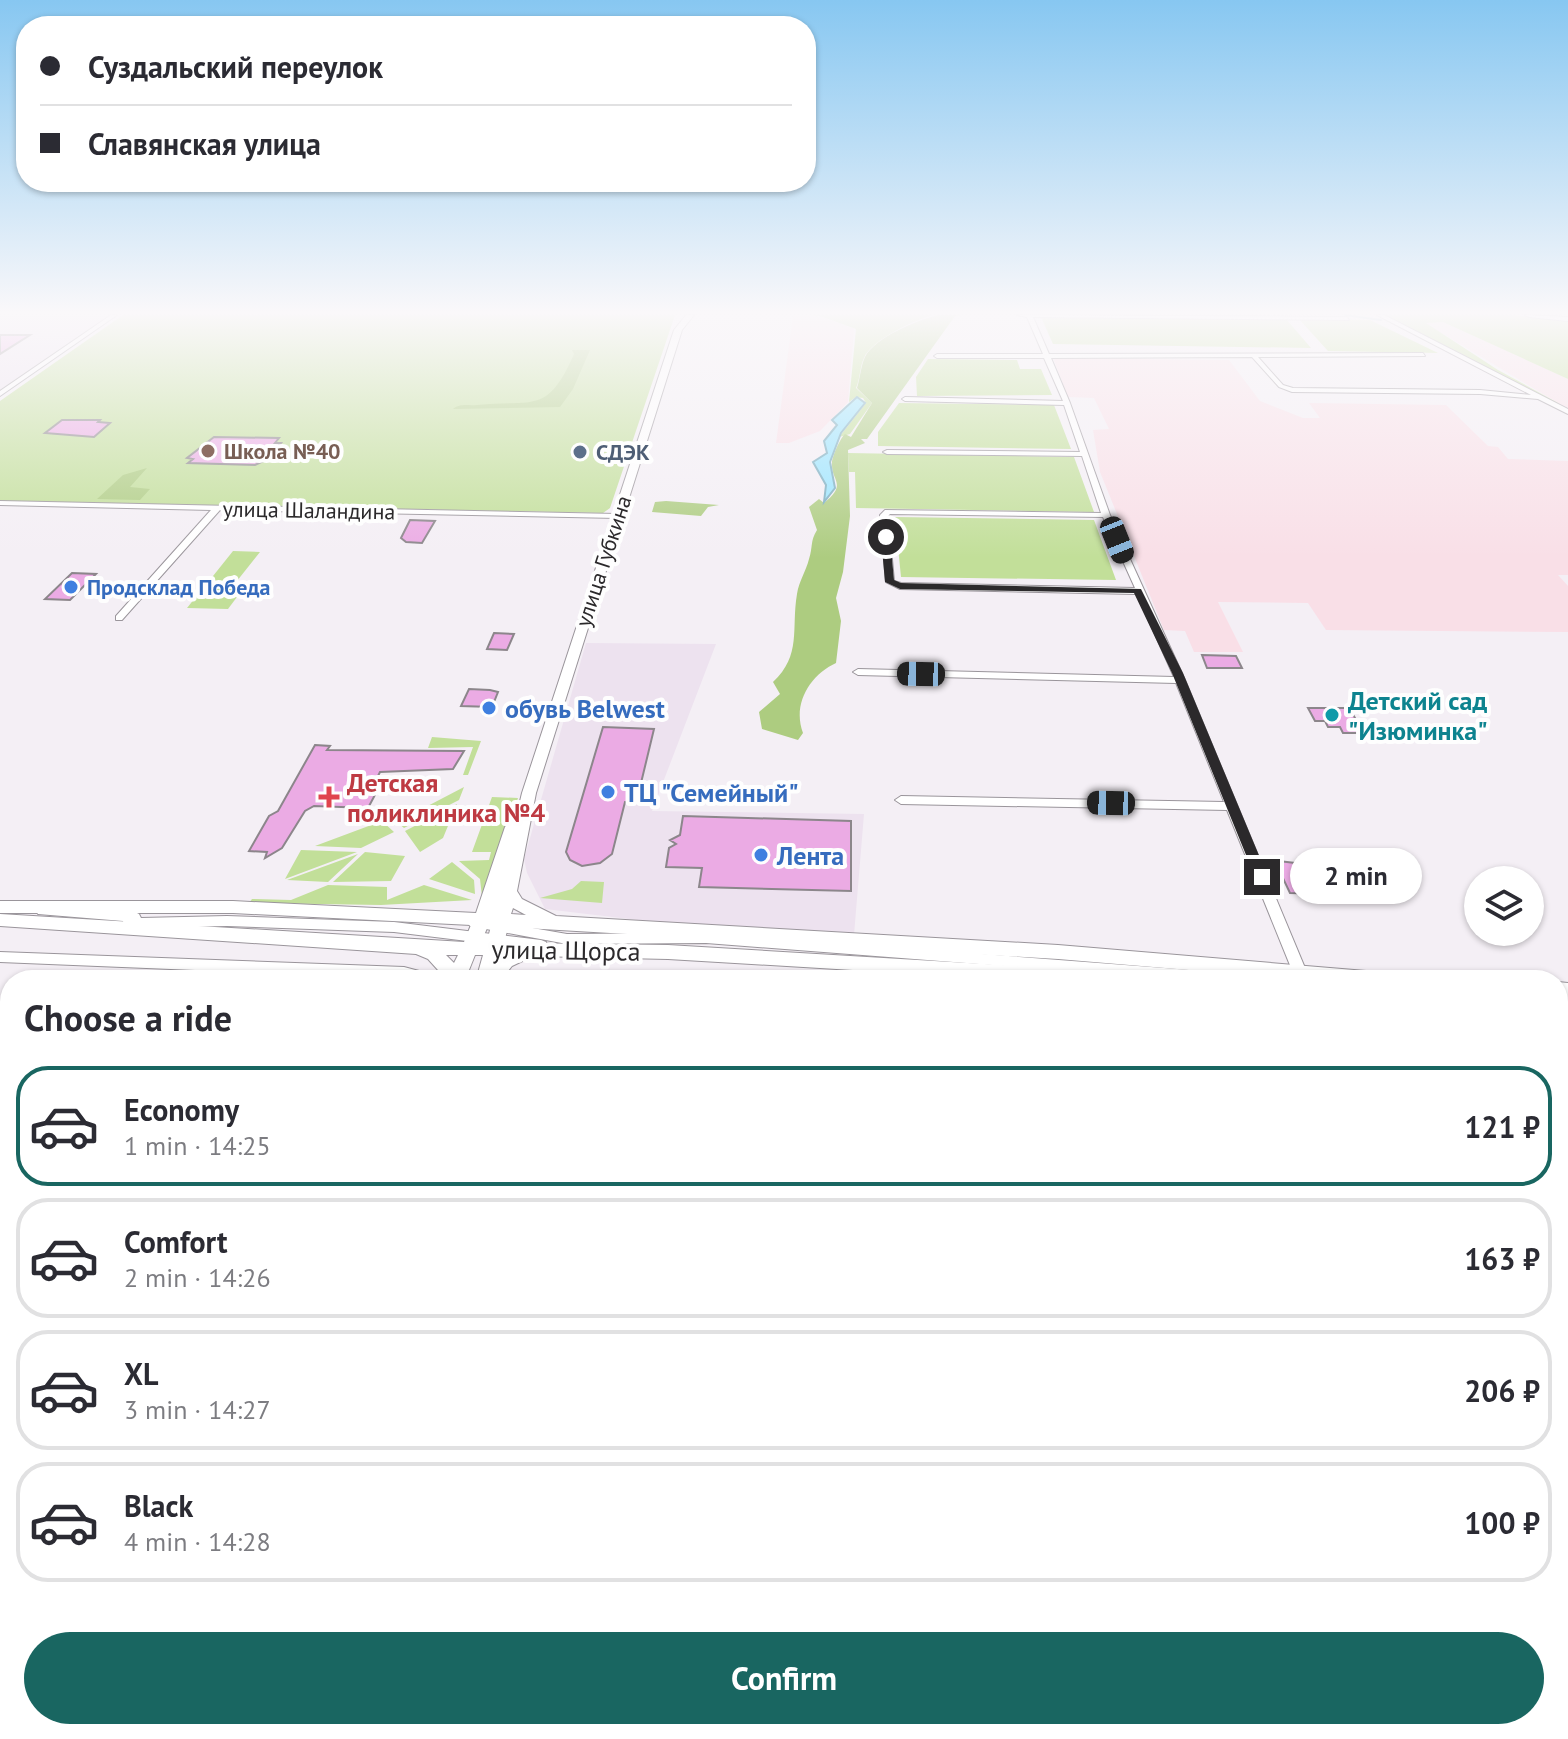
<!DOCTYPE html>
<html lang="en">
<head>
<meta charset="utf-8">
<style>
  :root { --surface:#fff; --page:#f2f2f3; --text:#2b2b33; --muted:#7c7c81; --line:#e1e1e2; --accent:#196661 }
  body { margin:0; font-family:"PT Sans",sans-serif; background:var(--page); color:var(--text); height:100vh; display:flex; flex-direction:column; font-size:30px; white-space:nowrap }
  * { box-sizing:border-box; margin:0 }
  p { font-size:26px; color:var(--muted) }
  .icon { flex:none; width:44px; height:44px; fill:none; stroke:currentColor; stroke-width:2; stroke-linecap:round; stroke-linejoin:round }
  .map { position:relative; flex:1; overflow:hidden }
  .panel { position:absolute; left:0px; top:970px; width:1568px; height:770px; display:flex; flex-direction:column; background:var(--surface); border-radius:32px 32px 0 0; box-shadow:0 2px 6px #0004 }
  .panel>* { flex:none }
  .hud { position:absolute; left:16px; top:16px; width:800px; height:176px; border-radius:32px; box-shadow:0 2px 6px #0004; display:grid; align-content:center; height:176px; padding:0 24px; background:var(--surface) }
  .buttons { position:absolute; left:1464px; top:866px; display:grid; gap:16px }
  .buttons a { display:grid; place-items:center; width:80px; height:80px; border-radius:50%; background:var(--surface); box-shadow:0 2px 6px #0004; font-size:40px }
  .end { position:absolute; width:36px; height:36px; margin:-18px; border:10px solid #2b292b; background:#fff; box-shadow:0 0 0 4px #fff }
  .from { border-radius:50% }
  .bubble { position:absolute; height:56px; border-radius:28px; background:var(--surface); box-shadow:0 2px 6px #0004; font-size:26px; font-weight:700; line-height:56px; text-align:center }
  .car { position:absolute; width:24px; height:48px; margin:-24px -12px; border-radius:10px; box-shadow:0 0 6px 2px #0007; background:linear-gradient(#222 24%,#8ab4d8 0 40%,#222 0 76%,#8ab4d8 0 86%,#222 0) }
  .hud b { display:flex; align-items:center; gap:28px; height:76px; font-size:30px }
  .hud b+b { border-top:2px solid var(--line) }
  .hud i { width:20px; height:20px; background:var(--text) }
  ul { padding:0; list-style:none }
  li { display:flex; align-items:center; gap:24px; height:120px; margin:0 16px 12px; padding:0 8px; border:4px solid var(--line); border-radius:32px }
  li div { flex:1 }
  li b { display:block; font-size:30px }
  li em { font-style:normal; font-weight:700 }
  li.current { border-color:var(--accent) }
  li>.icon { width:72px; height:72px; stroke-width:1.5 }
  h2 { padding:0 24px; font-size:36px; line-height:96px }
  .primary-button { display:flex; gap:16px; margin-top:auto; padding:16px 24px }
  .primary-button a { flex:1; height:92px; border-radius:48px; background:var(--accent); color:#fff; font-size:32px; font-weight:700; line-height:92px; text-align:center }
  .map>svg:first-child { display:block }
  .built { fill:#ede2ef }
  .industrial { fill:#f9dfe7 }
  .education { fill:#f9dfe6 }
  .green { fill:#c2df99 }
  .forest { fill:#adcc80 }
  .water { fill:#97e4ff; stroke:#77acbf; stroke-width:2 }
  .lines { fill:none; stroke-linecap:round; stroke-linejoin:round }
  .stream { stroke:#77acbf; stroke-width:2 }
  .building { fill:#ebabe4; stroke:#8c868b; stroke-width:2 }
  .minor-casing { stroke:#9a959b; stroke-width:2 }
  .major-casing { stroke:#9a959b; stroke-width:2 }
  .minor { fill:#fff; fill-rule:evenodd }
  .major { fill:#fff; fill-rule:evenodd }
  .route { fill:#2b292b }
  .education-dot { fill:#8d6e63; stroke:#fefefe; stroke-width:3 }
  .service-dot { fill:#5c6f8a; stroke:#fefefe; stroke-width:3 }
  .shop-dot { fill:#3f7fe0; stroke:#fefefe; stroke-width:3 }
  .culture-dot { fill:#0f9aa8; stroke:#fefefe; stroke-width:3 }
  .health-dot { fill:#e0444e; stroke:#fefefe; stroke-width:3 }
  .labels { text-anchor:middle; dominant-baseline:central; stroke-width:8; stroke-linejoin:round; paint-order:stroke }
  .far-education-label { font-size:22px; font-weight:bold; fill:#785e54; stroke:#fefefe; text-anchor:start }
  .far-service-label { font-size:22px; font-weight:bold; fill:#4e5e75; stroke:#fefefe; text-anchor:start }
  .far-street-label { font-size:22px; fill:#2b292b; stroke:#fefefe }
  .far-shop-label { font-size:22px; font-weight:bold; fill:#366cbe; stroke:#fefefe; text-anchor:start }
  .culture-label { font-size:26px; font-weight:bold; fill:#0d838f; stroke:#fefefe; text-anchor:start }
  .shop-label { font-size:26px; font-weight:bold; fill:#366cbe; stroke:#fefefe; text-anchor:start }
  .health-label { font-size:26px; font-weight:bold; fill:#be3a42; stroke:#fefefe; text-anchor:start }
  .street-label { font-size:26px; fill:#2b292b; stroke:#fefefe }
</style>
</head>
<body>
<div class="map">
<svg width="1568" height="1739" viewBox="0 0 1568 1739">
  <rect width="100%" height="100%" fill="#f4eff5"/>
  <path class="built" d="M0,315H109L0,390Z
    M586,643L716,644L652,811L864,814L854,935L646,921L545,909L527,873L524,859Z
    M0,1079H10V1295L0,1314Z"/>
  <path class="industrial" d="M793,316L821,317L854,329L848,402L820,431L789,443H776Z
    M1443,322L1568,379V409L1425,323Z
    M1053,358L1229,360L1260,401L1303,418H1320L1309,403L1446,405L1488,446L1498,447L1508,459L1568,461V575H1558L1568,586V632L1326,630L1308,603L1218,602L1243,652H1194L1185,631L1164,630L1100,472L1093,430L1109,429L1094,398L1068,397Z"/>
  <path class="education" d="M482,1730H802V1739H480Z"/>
  <path class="green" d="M123,315H675L610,508L603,513L0,501V401Z
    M807,315H933C917,319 871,340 864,358C860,366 860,379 856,388L872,403L850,434L839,437L866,403L863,398L856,397L849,402L856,329L820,316Z
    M1383,315H1512L1568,320V379L1443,322L1426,323L1498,370L1560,404L1536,396Z
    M1041,317L1287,320L1311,348L1053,344Z
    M1299,319L1370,320L1438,353L1328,351Z
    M928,359L1017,360L1020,369H1041L1052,395L917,396L916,377Z
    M899,403L1054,405L1071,449L878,446V432Z
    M848,453L1074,457L1094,512L856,508L855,472H849Z
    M895,517L1094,520L1116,580L901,577Z
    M233,551L260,552L233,586H205Z
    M203,588L243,589L228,609L187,608Z
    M432,737L481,741L468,775H463L473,747L428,748Z
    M464,787L459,800L404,828L397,822Z
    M492,797L518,798L482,897L480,879L459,861L489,860L491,852H472Z
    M457,804L443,838L420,852L405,831Z
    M382,821L394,832L361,848L315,846Z
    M301,850L357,852L285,879Z
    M365,852L405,856L391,881L333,882Z
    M358,854L328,882L287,880Z
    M452,862L474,880L475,894L429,879Z
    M581,881L604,882L602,903L540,898L572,889Z
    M328,885L387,887V900L424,885L472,900L381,905L249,903L252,899L291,900Z"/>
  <path class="forest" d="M938,315H961L955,316L867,439H861L865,443L848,450L850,516L843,572L836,598L841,621L836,663C810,675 792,704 803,733L798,740L762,729L759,712L780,694L773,682C802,655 791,629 797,594C799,581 806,571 809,559C813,547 810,541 817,530L809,507L819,499L824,503C848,483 831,482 832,463C832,456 841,437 845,434L851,437L872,403L857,388C860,379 861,365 865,357C875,337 918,320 938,315Z
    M572,350H590L573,389L560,407L453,409C461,403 467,406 477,405C533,399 547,416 574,354Z
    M147,468L130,487L150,489L140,500L97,499L123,475Z
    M666,501L719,505L708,507L701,516L652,512L655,502Z"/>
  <path class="water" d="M857,397L865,403L841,433L830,462L835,488L824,502L826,485L813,462L827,453L824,441L837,425L832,420Z"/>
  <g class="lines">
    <path class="stream" d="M1345,315L1381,320"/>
  </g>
  <path class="building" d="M0,335H30L0,354Z
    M62,420H100L98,422L110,423L94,437L45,433Z
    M214,437L279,438L275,443H281L266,460L255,465L188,463L193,459L187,458Z
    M410,520L435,521L422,543L406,542L401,538Z
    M72,573L96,574L70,600L45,599Z
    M494,633L514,634L507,650L487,649Z
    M1202,655L1236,656L1242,668H1207Z
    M469,689L490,690L498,692L492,707L461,706Z
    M1308,708H1349L1364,733H1343L1340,727H1328L1325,721H1315Z
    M603,727L654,729L641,783H635L631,802H625L612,854L600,863L582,866L570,860L566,852Z
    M315,745L330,746L327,750L464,751L453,769L380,772L370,792L376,793L368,808L314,806L305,811L282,848L265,858L267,852L249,851L269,816L278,811Z
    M683,816L851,821V891L699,887L702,868L666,867L669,848L676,844L670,840L680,835Z
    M1269,860L1312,865L1325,894L1290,893L1281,874H1275Z"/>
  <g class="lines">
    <defs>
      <path id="minor" d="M111,315H117L0,396V391Z
        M1017,315L1347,317L1349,320L1033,317L1049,354L1423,353L1425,356L1258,357L1283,385L1293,388L1480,390L1531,395L1377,315H1384L1568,409V414L1538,399L1480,394L1292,392L1279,387L1252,357L1051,358L1070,403L1110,515L1185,680L1310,980H1296L1227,810L901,804L895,800L901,796L1224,802L1176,683L858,675L853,672L858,669L1174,677L1137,594L900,589L886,582L880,515L885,510L1101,513L1082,456L887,454L883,452L887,450L1080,452L1064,405L905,401L902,399L905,397L1063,401L1044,358H937L934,356L937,354H1043L1027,317ZM890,514L1103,517L1135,588L901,583L894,581L888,516Z
        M0,501L617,514L621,516L617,518L220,510L122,620H116V616L211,510L0,505Z
        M42,906L135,912L139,914L141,918L227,916L394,922L541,940L546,942L547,945L546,948L541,950L394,932L227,926L128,928L124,926L123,921L38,914L36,911L38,908Z
        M474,918L567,934L706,933L1256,975L1261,976L1263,980H1189L706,943L567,944L470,926L468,923L470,920Z
        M0,952L404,967L438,976L440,980L0,962Z
        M1558,997H1568V1007H1558Z
        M1558,1154C1568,1159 1568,1173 1568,1185C1555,1180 1558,1166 1558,1154Z"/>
      <path id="major" d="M686,315H694L682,330L536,793L517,891L522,899L556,916L1058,945L1390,973L1396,975L1399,980H1309L1058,959L508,927L504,943L668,945L1133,973L1139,975L1142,980H1020L668,959L533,956L512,966L501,980H476L483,955H475L465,980H447L428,959L416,954L0,926V914L464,942L471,925L233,913H0V901H233L476,913L505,827L508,823L515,822L522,793L674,330ZM513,908L526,915L511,914ZM488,926H491L487,942H481ZM446,955H458L454,963Z
        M1525,315L1568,317V321L1529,317Z
        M1558,982L1568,983V997L1558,996Z
        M1558,1006L1568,1007V1021L1558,1020Z
        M223,1730H251L250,1739H220Z"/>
    </defs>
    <use href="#minor" class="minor-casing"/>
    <use href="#major" class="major-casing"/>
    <use href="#minor" class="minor"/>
    <use href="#major" class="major"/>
  </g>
  <linearGradient id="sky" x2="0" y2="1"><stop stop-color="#87c7f1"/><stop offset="0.56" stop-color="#faf8fa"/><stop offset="1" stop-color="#faf8fa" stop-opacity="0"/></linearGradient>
  <rect width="1568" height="558" fill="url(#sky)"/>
  <path class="route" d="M886,535L890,537L894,580L901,583L1141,589L1183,673L1268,877L1266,881L1255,877L1172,673L1134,593L900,589L885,582L881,537Z"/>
  <circle class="education-dot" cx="208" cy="451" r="8"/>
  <circle class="service-dot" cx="580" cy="452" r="8"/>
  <g class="shop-dot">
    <circle cx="71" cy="587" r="8"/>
    <circle cx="489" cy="708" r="8"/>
    <circle cx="608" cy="792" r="8"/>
    <circle cx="761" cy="855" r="8"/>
  </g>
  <circle class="culture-dot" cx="1332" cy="715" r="8"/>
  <path class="health-dot" d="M325 785h8v8h8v8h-8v8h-8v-8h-8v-8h8z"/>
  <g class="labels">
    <g class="far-education-label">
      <text x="224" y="451">Школа №40</text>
    </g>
    <g class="far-service-label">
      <text x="596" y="452">СДЭК</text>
    </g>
    <g class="far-street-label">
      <text transform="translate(309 510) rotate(1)">улица Шаландина</text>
      <text transform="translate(603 561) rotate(-72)">улица Губкина</text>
    </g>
    <g class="far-shop-label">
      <text x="87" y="587">Продсклад Победа</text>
    </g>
    <g class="culture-label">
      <text x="1348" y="700">Детский сад<tspan x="1348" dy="30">"Изюминка"</tspan></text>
    </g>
    <g class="shop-label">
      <text x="505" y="708">обувь Belwest</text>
      <text x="624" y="792">ТЦ "Семейный"</text>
      <text x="777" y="855">Лента</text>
    </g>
    <g class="health-label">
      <text x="347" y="782">Детская<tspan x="347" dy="30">поликлиника №4</tspan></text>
    </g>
    <g class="street-label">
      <text transform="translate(566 950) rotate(1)">улица Щорса</text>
    </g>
  </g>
</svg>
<div class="buttons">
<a><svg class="icon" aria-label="layers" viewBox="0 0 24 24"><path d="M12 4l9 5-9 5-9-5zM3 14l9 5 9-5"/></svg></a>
</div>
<i class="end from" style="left:886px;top:537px"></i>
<i class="end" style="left:1262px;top:877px"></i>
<div class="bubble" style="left:1290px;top:848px;width:132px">2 min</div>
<i class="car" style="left:1117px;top:540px;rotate:158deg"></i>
<i class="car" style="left:921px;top:674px;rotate:271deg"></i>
<i class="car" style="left:1111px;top:803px;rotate:271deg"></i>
<div class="hud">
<b><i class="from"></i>Суздальский переулок</b>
<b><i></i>Славянская улица</b>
</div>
<section class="panel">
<h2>Choose a ride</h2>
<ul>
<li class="current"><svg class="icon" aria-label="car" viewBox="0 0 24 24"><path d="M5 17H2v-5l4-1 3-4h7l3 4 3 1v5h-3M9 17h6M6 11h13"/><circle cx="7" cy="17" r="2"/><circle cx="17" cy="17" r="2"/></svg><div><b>Economy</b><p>1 min · 14:25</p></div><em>121 ₽</em></li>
<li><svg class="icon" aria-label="car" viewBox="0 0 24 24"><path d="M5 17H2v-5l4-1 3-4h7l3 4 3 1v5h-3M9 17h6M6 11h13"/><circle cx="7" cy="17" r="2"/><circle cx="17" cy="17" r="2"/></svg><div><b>Comfort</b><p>2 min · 14:26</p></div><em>163 ₽</em></li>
<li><svg class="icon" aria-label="car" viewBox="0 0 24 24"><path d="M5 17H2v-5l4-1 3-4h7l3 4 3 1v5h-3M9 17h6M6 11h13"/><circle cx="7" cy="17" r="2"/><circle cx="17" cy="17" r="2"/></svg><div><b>XL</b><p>3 min · 14:27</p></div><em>206 ₽</em></li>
<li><svg class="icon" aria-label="car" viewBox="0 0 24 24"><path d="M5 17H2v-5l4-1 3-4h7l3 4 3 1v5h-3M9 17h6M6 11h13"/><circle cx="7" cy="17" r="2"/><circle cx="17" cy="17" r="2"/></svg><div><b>Black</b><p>4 min · 14:28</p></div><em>100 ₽</em></li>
</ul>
<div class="primary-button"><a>Confirm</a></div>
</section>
</div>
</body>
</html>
